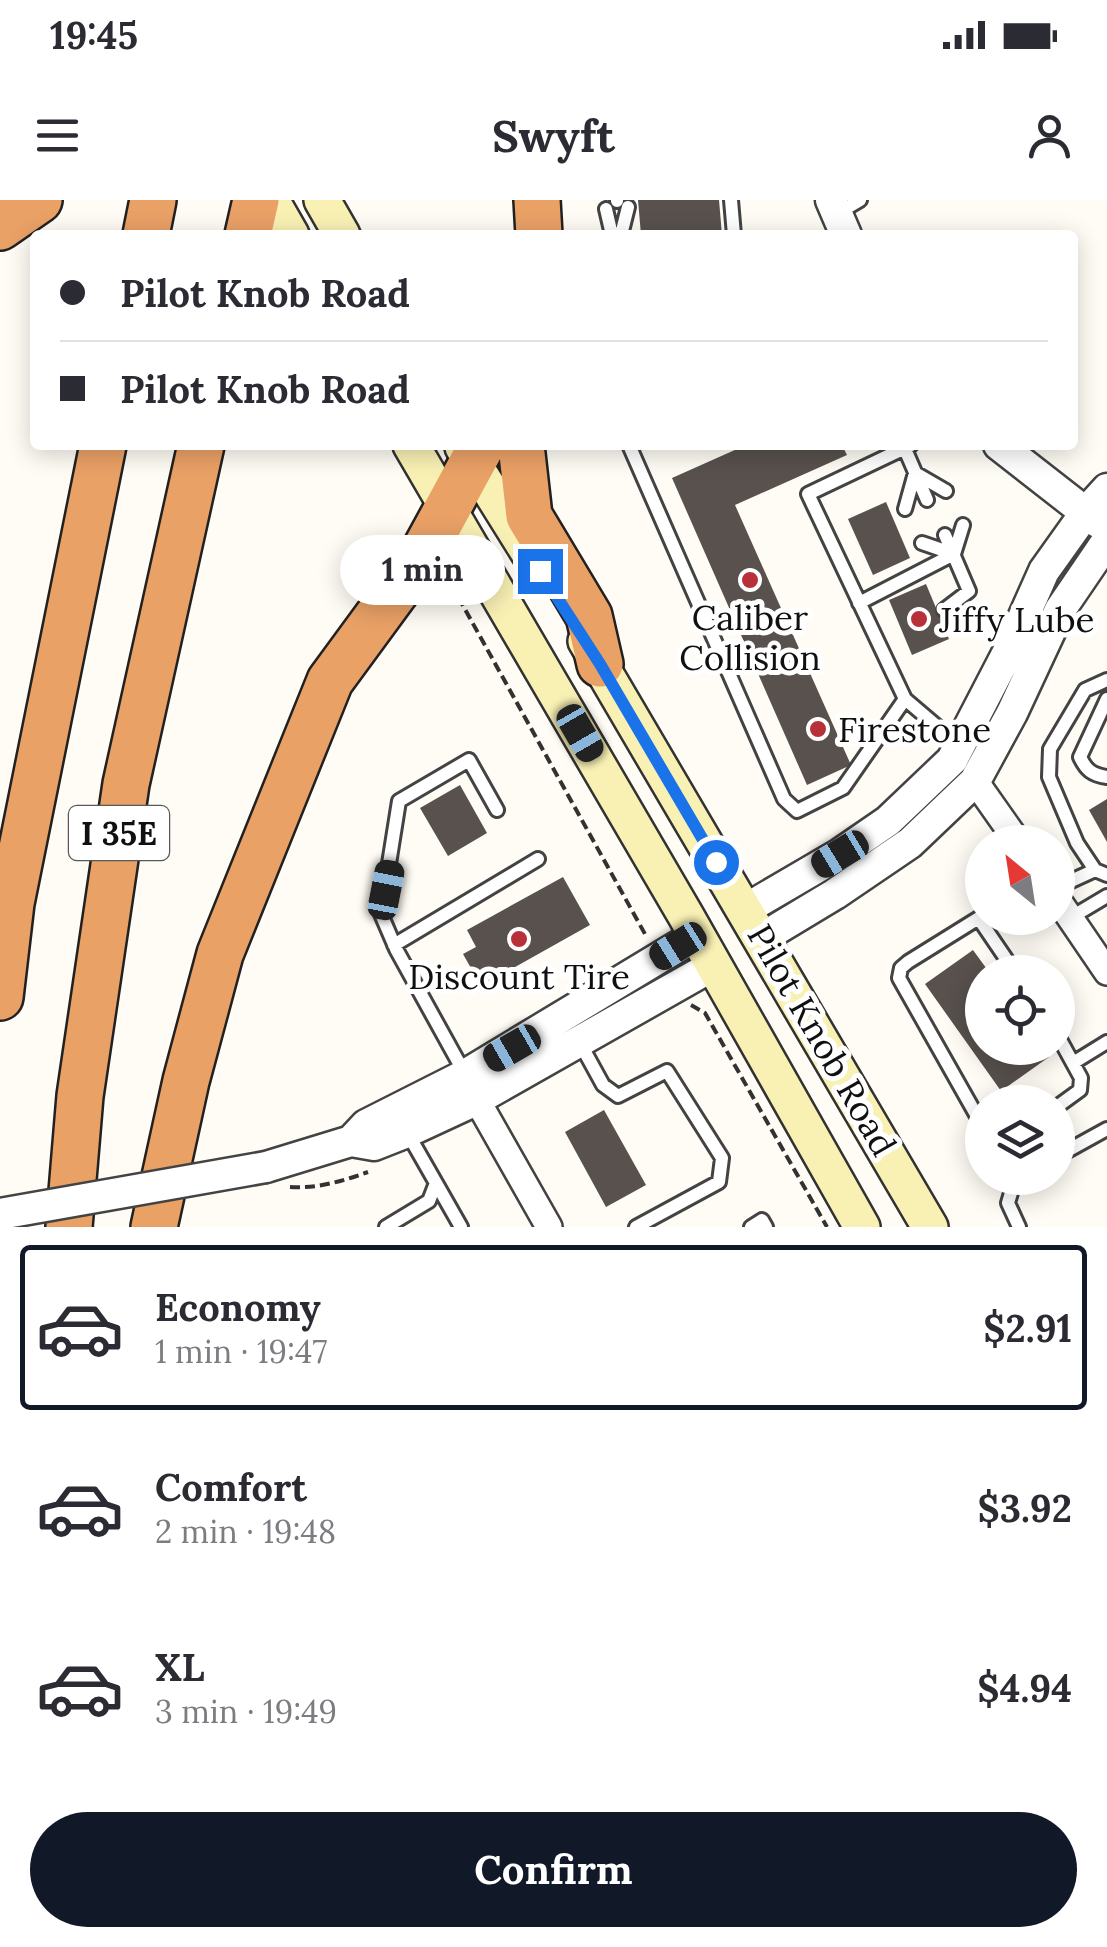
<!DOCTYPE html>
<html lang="en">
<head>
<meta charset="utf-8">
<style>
  :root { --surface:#fff; --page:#f7f7f7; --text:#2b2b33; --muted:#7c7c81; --line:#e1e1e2; --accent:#111827 }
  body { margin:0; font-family:Lora,serif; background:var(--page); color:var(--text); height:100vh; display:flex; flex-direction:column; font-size:38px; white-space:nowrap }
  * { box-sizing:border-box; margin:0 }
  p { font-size:32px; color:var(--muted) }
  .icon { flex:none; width:55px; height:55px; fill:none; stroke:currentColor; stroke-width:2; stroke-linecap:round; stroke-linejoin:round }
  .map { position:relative; height:1027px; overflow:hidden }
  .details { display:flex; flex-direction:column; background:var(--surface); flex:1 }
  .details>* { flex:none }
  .banner { position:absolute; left:30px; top:30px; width:1048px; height:220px; border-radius:10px; box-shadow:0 5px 25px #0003; display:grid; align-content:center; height:220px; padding:0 30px; background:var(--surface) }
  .needle { width:65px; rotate:330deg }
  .buttons { position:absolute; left:965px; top:625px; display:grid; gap:20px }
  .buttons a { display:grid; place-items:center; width:110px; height:110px; border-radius:50%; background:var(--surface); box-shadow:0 5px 25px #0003; font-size:50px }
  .end { position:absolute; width:45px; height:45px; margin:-22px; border:12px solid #1a73e8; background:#fff; box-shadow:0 0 0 5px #fff }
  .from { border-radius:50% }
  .bubble { position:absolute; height:70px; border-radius:35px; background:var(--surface); box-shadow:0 5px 25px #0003; font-size:32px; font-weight:700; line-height:70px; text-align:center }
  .car { position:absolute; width:30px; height:60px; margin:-30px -15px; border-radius:12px; box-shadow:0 0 8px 2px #0007; background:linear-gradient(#222 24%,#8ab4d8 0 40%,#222 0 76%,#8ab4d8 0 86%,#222 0) }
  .banner b { display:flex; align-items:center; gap:35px; height:95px; font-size:38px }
  .banner b+b { border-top:2px solid var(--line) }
  .banner i { width:25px; height:25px; background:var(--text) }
  ul { padding:18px 0 0; list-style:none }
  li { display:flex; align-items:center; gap:30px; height:165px; margin:0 20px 15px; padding:0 10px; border:5px solid transparent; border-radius:10px }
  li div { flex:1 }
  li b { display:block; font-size:38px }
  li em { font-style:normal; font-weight:700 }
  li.current { border-color:var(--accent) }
  li>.icon { width:90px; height:90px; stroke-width:1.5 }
  .action { display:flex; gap:20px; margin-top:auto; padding:20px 30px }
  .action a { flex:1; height:115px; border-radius:60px; background:var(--accent); color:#fff; font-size:40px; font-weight:700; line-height:115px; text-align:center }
  .status { display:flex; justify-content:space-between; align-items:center; height:70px; padding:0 50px; background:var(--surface); direction:ltr }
  .status svg { height:28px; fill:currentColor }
  header { display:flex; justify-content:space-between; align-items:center; height:130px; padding:0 30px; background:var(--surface); font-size:45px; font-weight:700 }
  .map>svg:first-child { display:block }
  .building { fill:#58514d }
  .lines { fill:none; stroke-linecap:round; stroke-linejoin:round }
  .service-casing { stroke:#434343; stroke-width:18 }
  .minor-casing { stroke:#434343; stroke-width:30 }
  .tertiary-casing { stroke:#434343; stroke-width:35 }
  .secondary-casing { stroke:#323232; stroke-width:40 }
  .motorway-casing { stroke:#212121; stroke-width:50 }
  .path { stroke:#323232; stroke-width:4; stroke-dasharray:10 5; stroke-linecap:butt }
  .service { stroke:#fff; stroke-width:12 }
  .minor { stroke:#fff; stroke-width:25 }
  .tertiary { stroke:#fff; stroke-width:30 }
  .secondary { stroke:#f9f1b4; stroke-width:35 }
  .motorway { stroke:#eaa166; stroke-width:45 }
  .tertiary-bridge-casing { stroke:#434343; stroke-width:35; stroke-linecap:butt }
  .tertiary-bridge { stroke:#fff; stroke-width:30 }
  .route { stroke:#1a73e8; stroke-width:12 }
  .poi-dot { fill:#b73139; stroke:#fff; stroke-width:4 }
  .labels { text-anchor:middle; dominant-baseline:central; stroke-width:10; stroke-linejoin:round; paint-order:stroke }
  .shield { fill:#fff; stroke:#585858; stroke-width:2.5 }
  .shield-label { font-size:32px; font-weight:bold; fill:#101010 }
  .poi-label { font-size:35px; fill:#101010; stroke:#fff }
  .street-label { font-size:35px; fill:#101010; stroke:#fff }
</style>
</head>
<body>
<div class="status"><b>19:45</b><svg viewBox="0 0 49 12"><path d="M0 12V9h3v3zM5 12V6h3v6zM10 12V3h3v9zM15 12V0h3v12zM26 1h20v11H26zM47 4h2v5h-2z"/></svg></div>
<header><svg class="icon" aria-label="menu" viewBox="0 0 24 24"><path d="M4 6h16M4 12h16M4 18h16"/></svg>Swyft<svg class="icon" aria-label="person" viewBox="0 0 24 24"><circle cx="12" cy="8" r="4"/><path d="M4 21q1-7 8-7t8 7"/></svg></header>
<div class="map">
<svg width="1107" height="1027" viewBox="0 0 1107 1027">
  <rect width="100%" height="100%" fill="#fefcf4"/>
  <path class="building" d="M638,0H719L722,35H641Z
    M746,245H842L847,255L735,305L851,565L807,585L672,278Z
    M886,302L910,358L873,375L848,319Z
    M926,384L949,439L912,455L889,400Z
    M460,585L487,633L448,656L420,608Z
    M1107,599V642L1089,610Z
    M563,677L590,725L481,786L463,754L476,747L467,730Z
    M973,750L989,772H982V848H1042L1049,857L1001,891L925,784Z
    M604,910L646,985L606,1007L565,932Z"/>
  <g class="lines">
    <defs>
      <path id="service" d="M617,0V1
        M731,0L734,35
        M606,9L612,35
        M838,13L860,0
        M621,35L628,7
        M629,245L784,599L797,611L843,588L905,499
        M911,245L808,294L905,499L959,545
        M905,249L927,300
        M905,309L915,273L946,291
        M922,343L954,354
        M859,403L954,354L963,325
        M944,410L969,391L945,335
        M1107,480L1085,490L1050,549L1049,577L1077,643L1095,670L1107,675
        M1107,499L1080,557C1086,570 1092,575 1107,577
        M1058,687L1095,670
        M982,716L908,762L901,768L899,778L982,925
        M1070,718L1107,696
        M979,719L1015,772
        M394,745L538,659
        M1058,836L1081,878L1080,890L1058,906
        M580,843L603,885L618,896L667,871L722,958L719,982L636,1027
        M1073,863L1107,842
        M465,874L396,749L381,714L399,601L469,560L497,610
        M1058,956L1107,929
        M436,983L461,1027
        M386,1027L429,1001L436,983L408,934
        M751,1027L762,1020L766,1027
        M1019,1027L1008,1003L1013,986L1024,978"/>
      <path id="minor" d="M975,581L1018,642
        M1058,700L1107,772
        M469,886L549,1027"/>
      <path id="tertiary" d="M831,0L846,35
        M999,245L1099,323
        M746,709L840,654L888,621L952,560L1008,452L1044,371L1086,312L1107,289
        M762,738L835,694L910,643L975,581L1012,513L1060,410L1107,341
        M351,941L366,925L465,875L697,735
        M266,967L351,941L374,945L407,932L476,900L714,765"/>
      <path id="secondary" d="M271,0L291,35
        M322,0L342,35
        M411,245L686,716L862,1027
        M463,247L531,356
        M586,441L930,1027"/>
      <path id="motorway" d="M537,0L539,35
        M0,27L39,0
        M146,35L153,0
        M248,35L256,0
        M521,245L529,316L589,416L600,464
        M0,797L11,703L103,245
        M69,1027L80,896L126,584L201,245
        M154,1027L186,881L220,754L330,481L421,357L482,245"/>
    </defs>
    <use href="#service" class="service-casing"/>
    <use href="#minor" class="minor-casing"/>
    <use href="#tertiary" class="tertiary-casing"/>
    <use href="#secondary" class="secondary-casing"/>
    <use href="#motorway" class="motorway-casing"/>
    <path class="path" d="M451,384L645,734
      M691,805L705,813L827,1027
      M290,987C316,989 343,981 368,972"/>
    <use href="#service" class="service"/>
    <use href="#minor" class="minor"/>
    <use href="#tertiary" class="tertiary"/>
    <use href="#secondary" class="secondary"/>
    <use href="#motorway" class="motorway"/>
    <defs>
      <path id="tertiary-bridge" d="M0,1014L266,967"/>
    </defs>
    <use href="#tertiary-bridge" class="tertiary-bridge-casing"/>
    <use href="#tertiary-bridge" class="tertiary-bridge"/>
  </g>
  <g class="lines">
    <path class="route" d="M540,371L600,464L716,662"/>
  </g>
  <g class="poi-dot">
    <circle cx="750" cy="380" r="10"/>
    <circle cx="919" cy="419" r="10"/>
    <circle cx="818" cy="529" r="10"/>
    <circle cx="519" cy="739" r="10"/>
  </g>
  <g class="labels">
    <rect class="shield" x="69" y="606" width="100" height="54" rx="8"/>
    <g class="shield-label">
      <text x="119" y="633">I 35E</text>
    </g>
    <g class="poi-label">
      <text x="750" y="417">Caliber<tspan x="750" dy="40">Collision</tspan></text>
      <text x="939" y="419" text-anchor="start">Jiffy Lube</text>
      <text x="838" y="529" text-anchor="start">Firestone</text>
      <text x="519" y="776">Discount Tire</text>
    </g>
    <g class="street-label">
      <text transform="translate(822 840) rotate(60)">Pilot Knob Road</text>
    </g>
  </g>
</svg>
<div class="buttons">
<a><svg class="needle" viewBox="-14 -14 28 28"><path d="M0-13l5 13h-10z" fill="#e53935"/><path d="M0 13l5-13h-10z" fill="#7c7c81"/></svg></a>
<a><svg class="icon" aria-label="locate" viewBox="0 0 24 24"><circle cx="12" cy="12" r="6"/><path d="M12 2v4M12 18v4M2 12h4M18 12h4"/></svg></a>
<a><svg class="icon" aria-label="layers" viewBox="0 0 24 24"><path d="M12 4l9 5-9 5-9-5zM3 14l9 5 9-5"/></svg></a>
</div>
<i class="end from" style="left:716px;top:662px"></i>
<i class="end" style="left:540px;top:371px"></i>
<div class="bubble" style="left:340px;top:335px;width:165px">1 min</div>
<i class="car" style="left:580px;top:533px;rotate:150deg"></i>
<i class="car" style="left:840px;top:654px;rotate:239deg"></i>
<i class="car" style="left:386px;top:690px;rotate:11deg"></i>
<i class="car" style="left:678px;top:746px;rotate:238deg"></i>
<i class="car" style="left:512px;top:848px;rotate:240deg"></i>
<div class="banner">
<b><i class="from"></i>Pilot Knob Road</b>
<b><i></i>Pilot Knob Road</b>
</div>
</div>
<section class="details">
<ul>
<li class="current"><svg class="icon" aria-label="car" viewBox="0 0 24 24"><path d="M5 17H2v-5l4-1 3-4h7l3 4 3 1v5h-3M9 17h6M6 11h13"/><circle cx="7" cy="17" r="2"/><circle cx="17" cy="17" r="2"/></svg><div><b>Economy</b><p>1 min · 19:47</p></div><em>$2.91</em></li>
<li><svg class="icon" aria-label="car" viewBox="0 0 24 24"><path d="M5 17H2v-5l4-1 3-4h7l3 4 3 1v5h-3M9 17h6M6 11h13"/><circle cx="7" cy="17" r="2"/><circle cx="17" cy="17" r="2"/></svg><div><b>Comfort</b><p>2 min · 19:48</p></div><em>$3.92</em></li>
<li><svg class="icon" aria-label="car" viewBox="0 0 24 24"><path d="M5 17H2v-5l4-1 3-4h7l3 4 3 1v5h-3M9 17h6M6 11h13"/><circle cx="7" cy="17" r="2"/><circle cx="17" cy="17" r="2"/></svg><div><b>XL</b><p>3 min · 19:49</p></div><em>$4.94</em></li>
</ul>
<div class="action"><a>Confirm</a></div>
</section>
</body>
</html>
